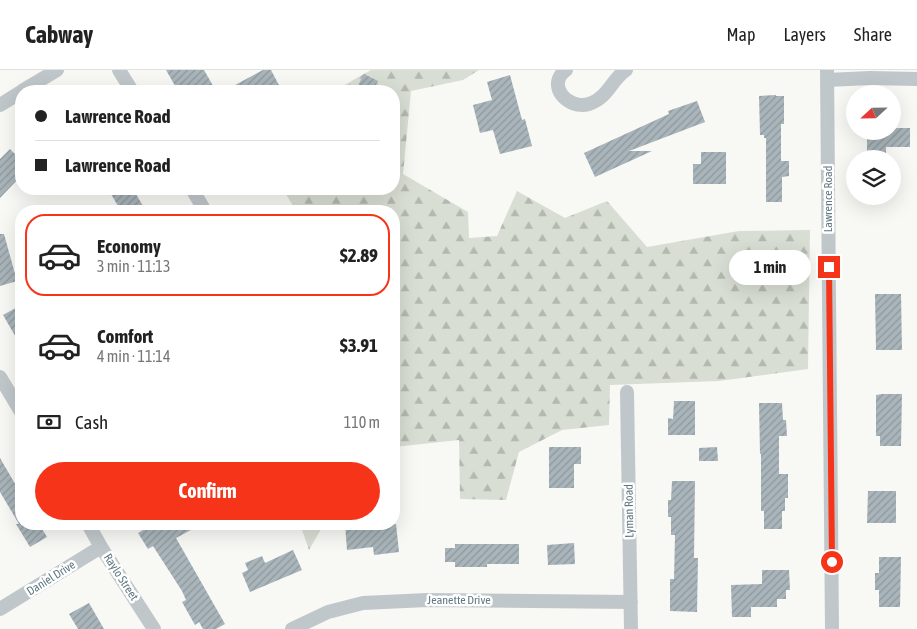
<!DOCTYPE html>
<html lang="en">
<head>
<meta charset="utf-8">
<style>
  :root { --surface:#fff; --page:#f2f2f2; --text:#222; --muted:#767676; --line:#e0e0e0; --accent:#f53419 }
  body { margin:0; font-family:"Asap Condensed",sans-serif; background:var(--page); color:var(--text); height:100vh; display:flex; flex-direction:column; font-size:19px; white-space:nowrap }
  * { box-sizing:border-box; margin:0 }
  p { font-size:16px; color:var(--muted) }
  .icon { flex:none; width:28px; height:28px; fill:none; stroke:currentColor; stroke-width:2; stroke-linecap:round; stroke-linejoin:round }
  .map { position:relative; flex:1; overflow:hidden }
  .drawer { position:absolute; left:15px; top:135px; width:385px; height:325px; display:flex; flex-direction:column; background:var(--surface); border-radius:20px; box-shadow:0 5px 20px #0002 }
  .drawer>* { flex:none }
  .banner { position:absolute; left:15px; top:15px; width:385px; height:110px; border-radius:20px; box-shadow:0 5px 20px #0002; display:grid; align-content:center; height:110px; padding:0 20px; background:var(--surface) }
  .needle { width:32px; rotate:248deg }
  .buttons { position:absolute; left:846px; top:15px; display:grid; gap:10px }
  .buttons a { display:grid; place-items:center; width:55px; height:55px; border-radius:50%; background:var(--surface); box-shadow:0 5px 20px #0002; font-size:25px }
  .end { position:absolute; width:22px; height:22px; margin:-11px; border:6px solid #f53419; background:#fff; box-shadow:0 0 0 2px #fff }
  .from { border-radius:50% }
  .bubble { position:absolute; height:35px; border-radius:18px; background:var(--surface); box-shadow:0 5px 20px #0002; font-size:16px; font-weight:700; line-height:35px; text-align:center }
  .banner b { display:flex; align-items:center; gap:18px; height:48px; font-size:19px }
  .banner b+b { border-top:1px solid var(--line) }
  .banner i { width:12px; height:12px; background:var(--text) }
  ul { padding:9px 0 0; list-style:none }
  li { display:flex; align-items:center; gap:15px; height:82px; margin:0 10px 8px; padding:0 10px; border:2px solid transparent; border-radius:20px }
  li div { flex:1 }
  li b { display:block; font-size:19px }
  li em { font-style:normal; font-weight:700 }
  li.active { border-color:var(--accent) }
  li>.icon { width:45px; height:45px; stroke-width:1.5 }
  .pay { display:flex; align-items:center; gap:12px; height:55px; padding:0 20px; font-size:19px }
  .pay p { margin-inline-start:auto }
  .cta { display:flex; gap:10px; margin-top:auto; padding:10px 20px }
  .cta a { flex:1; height:58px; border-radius:30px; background:var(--accent); color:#fff; font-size:20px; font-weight:700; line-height:58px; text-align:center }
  header { display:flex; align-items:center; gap:30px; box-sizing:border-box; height:70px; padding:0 25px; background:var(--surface); border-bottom:1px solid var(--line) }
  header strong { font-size:24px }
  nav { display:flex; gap:28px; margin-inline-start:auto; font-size:18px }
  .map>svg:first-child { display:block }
  .forest { fill:url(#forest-firs) }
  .building { fill:url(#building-hatch) }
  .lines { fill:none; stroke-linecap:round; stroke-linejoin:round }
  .street { stroke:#c0c7ca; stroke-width:14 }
  .route { stroke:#f53419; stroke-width:6 }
  .labels { text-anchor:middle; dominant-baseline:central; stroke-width:5; stroke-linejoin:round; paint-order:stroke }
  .street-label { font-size:12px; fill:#607883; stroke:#fff }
</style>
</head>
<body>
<header>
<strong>Cabway</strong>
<nav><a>Map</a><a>Layers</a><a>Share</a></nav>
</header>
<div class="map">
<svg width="917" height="559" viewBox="0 0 917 559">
  <defs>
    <pattern id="forest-firs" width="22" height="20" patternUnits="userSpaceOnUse" patternTransform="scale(1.25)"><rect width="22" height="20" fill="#d9ded4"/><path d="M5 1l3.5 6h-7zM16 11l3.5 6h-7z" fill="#b3b9b1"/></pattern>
    <pattern id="building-hatch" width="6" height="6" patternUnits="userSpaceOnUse" patternTransform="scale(1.25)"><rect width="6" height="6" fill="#a9b5ba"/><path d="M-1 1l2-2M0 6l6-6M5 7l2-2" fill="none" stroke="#8d989d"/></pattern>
  </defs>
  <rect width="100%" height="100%" fill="#f8f8f5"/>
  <path class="forest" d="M371,0H479L463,10L411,21L403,104L468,142L469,168L497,166L517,121L565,148L607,131L647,177L739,161L810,160L808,299L719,311L610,315L609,355L562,360L519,382L506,430L460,429L459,370L394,377V141H296L283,119H394V21H334Z
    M300,454H324L309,480Z"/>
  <path class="building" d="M166,0H204L216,21H178Z
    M263,0H271L282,21H224Z
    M364,4L378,11L373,21H355Z
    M510,5L522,50L525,49L532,76L500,84L493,60L480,63L473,35L492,30L487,12Z
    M776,25V26H784V54H781V91H789V106L782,107V132H766V68H764V65H760L759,26Z
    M697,31L705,52L629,81H652L595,107L584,83L669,44L668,41Z
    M892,58H910V77H886V89H867V61H892Z
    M10,79L21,90V106L0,128V89Z
    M701,82H726V114H693V94H701Z
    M108,119H133L146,141H121Z
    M0,164H4L17,211L0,216Z
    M875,224H901L902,280H876Z
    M21,235V276L3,245Z
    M882,324H902L901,376H880V366H876V325Z
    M674,331H695V365H668V348L673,349Z
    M759,333H782L783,350H786L787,366H779V404H788V428H785V441H782V459H764V441H761V384H760Z
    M549,377H581V394H574V418H549Z
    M717,377L718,391H699V378Z
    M0,388L21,424V454H39L47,467L30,477L16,454H19L0,422Z
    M672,411H695L694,488H698L697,542L670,541V509H674L675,465H671V447H668V430H671Z
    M868,421H896V453H867Z
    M153,454H202L176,468L225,554L216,559H203L199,552L195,555L182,532L186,530L182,521L153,476L148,479L138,463Z
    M345,454H396L399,482L374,485L373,477L347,480Z
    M574,473L575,494L548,495L547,475Z
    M455,474H519V494H487V497H455V492H445V478H455Z
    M293,480L302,500L250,522L242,503L248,500L245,493L262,486L265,493Z
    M879,487H901L900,537H879V520H875V503H879Z
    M762,500H789L790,520H786V529H777V537H751V547H732L731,515L762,514Z
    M89,533L104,559H78L69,544Z"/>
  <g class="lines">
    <path class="street" d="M119,0L132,21
      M566,0C546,15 567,40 589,34C609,27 611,10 626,0
      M827,0L832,559
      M827,10L870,8L917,9
      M22,21L57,0
      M0,35L21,22
      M192,119L205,141
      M0,307L21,342
      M627,322L631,559
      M88,454L101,477L154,559
      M0,539L101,477
      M292,559L328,542L363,533L427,530L631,532"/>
  </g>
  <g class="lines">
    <path class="route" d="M829,197L832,492"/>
  </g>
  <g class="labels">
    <g class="street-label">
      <text transform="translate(828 129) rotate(-90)">Lawrence Road</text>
      <text transform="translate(629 441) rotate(-91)">Lyman Road</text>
      <text transform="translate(121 507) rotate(57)">Raylo Street</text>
      <text transform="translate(51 508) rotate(-32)">Daniel Drive</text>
      <text x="459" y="530">Jeanette Drive</text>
    </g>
  </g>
</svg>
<div class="buttons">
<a><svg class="needle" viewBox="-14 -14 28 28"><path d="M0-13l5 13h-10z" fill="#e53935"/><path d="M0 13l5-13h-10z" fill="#767676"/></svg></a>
<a><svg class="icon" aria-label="layers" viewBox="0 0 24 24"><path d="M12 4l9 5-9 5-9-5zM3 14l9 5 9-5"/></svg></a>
</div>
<i class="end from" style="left:832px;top:492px"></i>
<i class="end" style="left:829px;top:197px"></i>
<div class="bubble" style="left:729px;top:180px;width:82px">1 min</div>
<div class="banner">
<b><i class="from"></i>Lawrence Road</b>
<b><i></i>Lawrence Road</b>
</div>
<section class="drawer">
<ul>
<li class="active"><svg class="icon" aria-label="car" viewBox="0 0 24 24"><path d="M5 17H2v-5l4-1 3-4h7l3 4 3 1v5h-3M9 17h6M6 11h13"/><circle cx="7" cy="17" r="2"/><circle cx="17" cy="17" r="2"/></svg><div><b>Economy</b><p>3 min · 11:13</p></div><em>$2.89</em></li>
<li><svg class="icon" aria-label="car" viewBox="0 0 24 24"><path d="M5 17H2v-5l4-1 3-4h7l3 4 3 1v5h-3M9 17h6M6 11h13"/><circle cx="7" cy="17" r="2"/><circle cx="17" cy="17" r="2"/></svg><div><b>Comfort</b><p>4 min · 11:14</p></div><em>$3.91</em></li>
</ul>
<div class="pay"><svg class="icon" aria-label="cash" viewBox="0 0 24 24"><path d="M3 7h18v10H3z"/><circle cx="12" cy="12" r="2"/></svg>Cash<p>110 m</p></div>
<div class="cta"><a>Confirm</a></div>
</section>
</div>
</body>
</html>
